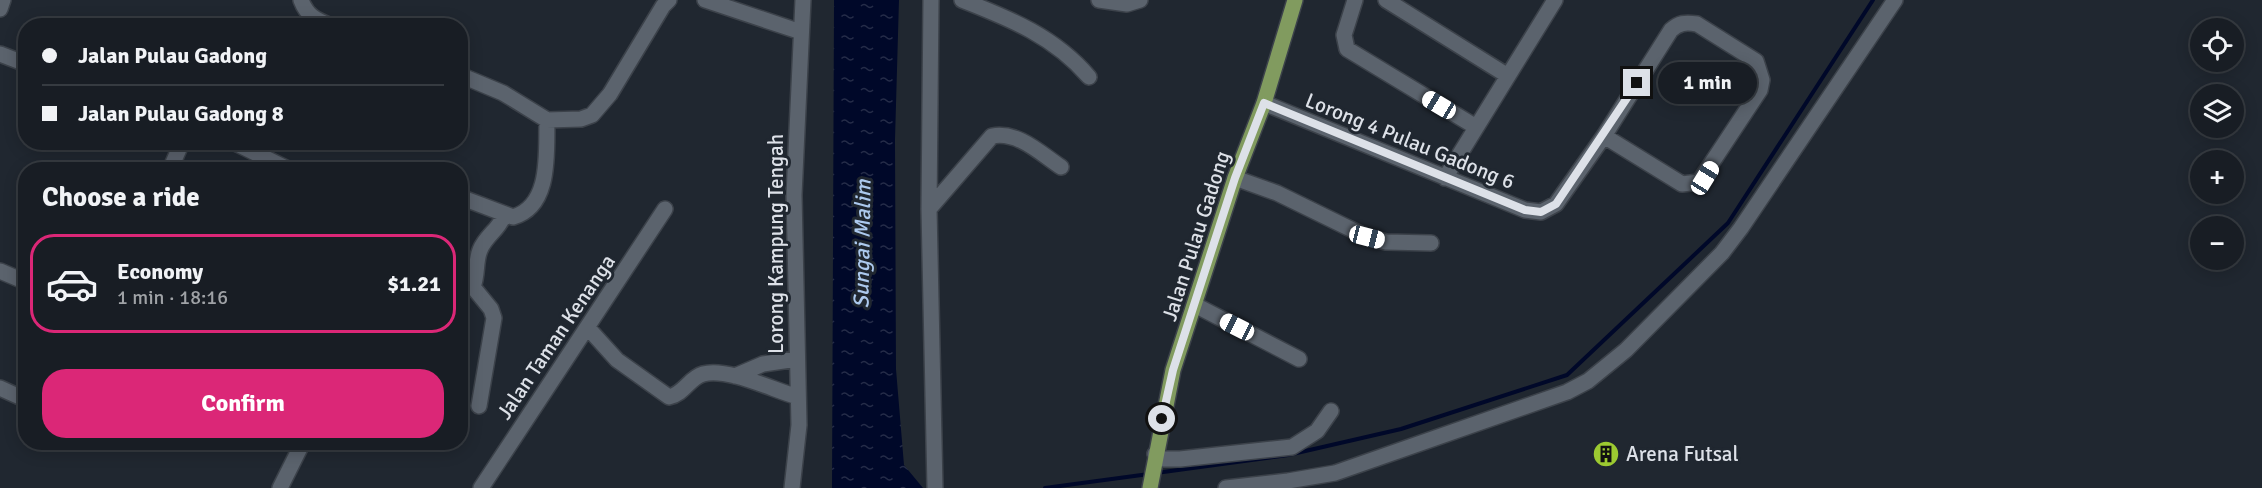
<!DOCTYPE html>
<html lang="en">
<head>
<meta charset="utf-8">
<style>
  :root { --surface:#181d24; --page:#21262c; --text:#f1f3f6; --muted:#9fa2a6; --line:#363b41; --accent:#db2777 }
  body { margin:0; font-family:Signika,sans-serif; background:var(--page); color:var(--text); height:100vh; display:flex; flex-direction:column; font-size:22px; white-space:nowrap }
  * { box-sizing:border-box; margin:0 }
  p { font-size:20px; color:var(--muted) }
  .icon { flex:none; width:33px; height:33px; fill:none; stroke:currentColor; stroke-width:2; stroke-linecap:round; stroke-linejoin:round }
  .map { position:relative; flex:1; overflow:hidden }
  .details { position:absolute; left:18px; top:162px; width:450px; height:288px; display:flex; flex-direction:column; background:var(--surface); border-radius:24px; box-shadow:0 3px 15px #0003,0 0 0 2px var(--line) }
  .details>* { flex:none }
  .hud { position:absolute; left:18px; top:18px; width:450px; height:132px; border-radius:24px; box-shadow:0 3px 15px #0003,0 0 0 2px var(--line); display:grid; align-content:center; height:132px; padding:0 24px; background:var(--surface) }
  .tools { position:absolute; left:2190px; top:18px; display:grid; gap:12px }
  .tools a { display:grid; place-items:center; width:54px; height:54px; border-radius:50%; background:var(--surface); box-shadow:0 3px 15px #0003,0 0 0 2px var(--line); font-size:30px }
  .end { position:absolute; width:27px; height:27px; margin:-14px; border:8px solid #dde1e8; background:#111; box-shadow:0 0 0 3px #111 }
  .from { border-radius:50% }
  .bubble { position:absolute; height:42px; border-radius:21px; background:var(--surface); box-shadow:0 3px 15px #0003,0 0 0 2px var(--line); font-size:20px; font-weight:700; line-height:42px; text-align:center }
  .car { position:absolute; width:18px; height:36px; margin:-18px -9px; border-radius:8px; box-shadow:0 0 4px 2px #0007; background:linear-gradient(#fff 24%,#345 0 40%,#fff 0 76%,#345 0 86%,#fff 0) }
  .hud b { display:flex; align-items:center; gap:21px; height:57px; font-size:22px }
  .hud b+b { border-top:2px solid var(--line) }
  .hud i { width:15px; height:15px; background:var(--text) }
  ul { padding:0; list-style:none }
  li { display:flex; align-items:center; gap:18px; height:99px; margin:0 12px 9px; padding:0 12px; border:3px solid var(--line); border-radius:24px }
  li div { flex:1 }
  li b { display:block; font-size:22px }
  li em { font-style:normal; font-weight:700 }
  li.active { border-color:var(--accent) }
  li>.icon { width:54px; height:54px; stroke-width:1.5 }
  h2 { padding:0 24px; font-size:27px; line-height:72px }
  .action { display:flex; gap:12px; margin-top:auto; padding:12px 24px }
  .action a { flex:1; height:69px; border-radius:24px; background:var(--accent); color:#fff; font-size:24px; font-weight:700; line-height:69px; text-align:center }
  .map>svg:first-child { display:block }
  .water { fill:url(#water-ripples) }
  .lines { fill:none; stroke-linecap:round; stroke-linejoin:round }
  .stream { stroke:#000829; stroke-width:4 }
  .minor-casing { stroke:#3c424a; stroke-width:18 }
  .major-casing { stroke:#3c424a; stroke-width:18 }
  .minor { stroke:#5b636d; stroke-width:15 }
  .major { stroke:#819b5f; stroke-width:15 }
  .route { stroke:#dde1e8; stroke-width:8 }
  .labels { text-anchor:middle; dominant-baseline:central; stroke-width:6; stroke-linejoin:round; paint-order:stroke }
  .street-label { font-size:21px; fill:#dde1e8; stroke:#202730 }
  .poi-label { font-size:21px; fill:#dde1e8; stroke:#202730; text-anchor:start }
  .water-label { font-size:22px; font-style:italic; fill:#acc9ee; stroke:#202730 }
</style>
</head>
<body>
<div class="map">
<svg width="2262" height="488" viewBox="0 0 2262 488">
  <defs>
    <pattern id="water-ripples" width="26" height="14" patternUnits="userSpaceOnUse" patternTransform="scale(1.5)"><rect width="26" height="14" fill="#000829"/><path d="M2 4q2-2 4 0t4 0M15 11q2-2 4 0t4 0" fill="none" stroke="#252c48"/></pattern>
  </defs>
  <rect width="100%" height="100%" fill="#202730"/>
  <path class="water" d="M834,0H899L895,140L896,369L904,465L923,488H832Z"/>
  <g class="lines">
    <path class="stream" d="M1156,473L1288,455L1401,429L1567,375L1728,223L1873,0
      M1045,488L1149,474"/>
    <defs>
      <path id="minor" d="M301,0C307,16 316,20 331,26
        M705,0L801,32
        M931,0L929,209L935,488
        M962,0C1011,19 1055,37 1089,77
        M1099,0L1127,4L1140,0
        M1355,0L1344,35L1347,49L1476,127
        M1386,0L1508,76
        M0,9L3,0
        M0,54L26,64
        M460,75L503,93L547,120L581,119L592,115L610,94L663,6L669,0
        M1264,103L1525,210L1541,212L1556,204L1604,136L1671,30C1679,23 1685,22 1697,24L1756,61L1762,80L1760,90L1699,182L1682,184L1604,136
        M233,142L290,170
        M170,170L182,142
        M1235,178L1277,193L1367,237L1386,242L1431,243
        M1445,178L1555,0
        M460,197L513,217C552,206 546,151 547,120
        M929,209L992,136C1018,131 1040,153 1061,167
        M0,271L26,282
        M460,277L473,287
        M1195,305L1299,359
        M588,328L617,360L669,397C684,394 689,378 703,374C727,367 773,390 798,397
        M735,376L763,364L797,359
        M0,388L22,398
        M479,406L494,318L491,309L473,287C478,274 475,262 480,250C486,235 499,230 504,215
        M1155,454L1163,459H1180L1292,447L1317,431L1331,411
        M280,488L303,442
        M481,488L665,209
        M792,488L799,425L794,195L803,0
        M1226,488L1288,481L1335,473L1567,392L1588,381L1626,350L1722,253L1741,228L1895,0"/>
      <path id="major" d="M1150,488L1173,370L1235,178L1264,103L1295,0"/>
    </defs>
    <use href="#minor" class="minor-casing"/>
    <use href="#major" class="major-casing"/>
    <use href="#minor" class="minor"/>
    <use href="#major" class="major"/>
  </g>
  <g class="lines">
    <path class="route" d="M1162,419L1173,370L1235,178L1264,103L1525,210L1541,212L1556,204L1637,83"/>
  </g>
  <defs>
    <symbol id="building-disc" viewBox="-11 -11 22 22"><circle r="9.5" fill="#9cca31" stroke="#202730"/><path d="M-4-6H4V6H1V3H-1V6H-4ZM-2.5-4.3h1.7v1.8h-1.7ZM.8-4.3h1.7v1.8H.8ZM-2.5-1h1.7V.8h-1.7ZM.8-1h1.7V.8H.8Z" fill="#111"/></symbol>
  </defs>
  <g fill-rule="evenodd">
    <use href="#building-disc" x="1591" y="439" width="30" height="30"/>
  </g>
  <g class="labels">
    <g class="street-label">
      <text transform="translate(1410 141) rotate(22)">Lorong 4 Pulau Gadong 6</text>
      <text transform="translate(1196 236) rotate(-72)">Jalan Pulau Gadong</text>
      <text transform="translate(776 244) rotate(-90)">Lorong Kampung Tengah</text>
      <text transform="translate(556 337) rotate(-56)">Jalan Taman Kenanga</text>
    </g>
    <g class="poi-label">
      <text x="1626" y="454">Arena Futsal</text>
    </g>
    <g class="water-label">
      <text transform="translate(862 244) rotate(-89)">Sungai Malim</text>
    </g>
  </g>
</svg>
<div class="tools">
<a><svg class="icon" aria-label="locate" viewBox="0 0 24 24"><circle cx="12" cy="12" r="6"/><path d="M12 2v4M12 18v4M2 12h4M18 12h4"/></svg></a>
<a><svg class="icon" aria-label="layers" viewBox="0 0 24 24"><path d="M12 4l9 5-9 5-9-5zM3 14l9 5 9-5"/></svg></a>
<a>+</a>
<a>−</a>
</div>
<i class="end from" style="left:1162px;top:419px"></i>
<i class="end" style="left:1637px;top:83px"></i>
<div class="bubble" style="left:1658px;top:62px;width:99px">1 min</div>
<i class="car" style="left:1439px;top:105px;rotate:301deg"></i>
<i class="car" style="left:1705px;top:178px;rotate:32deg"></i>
<i class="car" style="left:1367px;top:237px;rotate:104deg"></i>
<i class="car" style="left:1237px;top:327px;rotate:297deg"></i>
<div class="hud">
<b><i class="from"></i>Jalan Pulau Gadong</b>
<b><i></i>Jalan Pulau Gadong 8</b>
</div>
<section class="details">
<h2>Choose a ride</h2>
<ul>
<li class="active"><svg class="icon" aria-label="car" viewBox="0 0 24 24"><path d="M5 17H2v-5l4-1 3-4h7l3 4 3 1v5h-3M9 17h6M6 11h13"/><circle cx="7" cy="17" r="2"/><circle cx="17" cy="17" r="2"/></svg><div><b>Economy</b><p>1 min · 18:16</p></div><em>$1.21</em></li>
</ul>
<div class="action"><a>Confirm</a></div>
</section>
</div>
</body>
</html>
